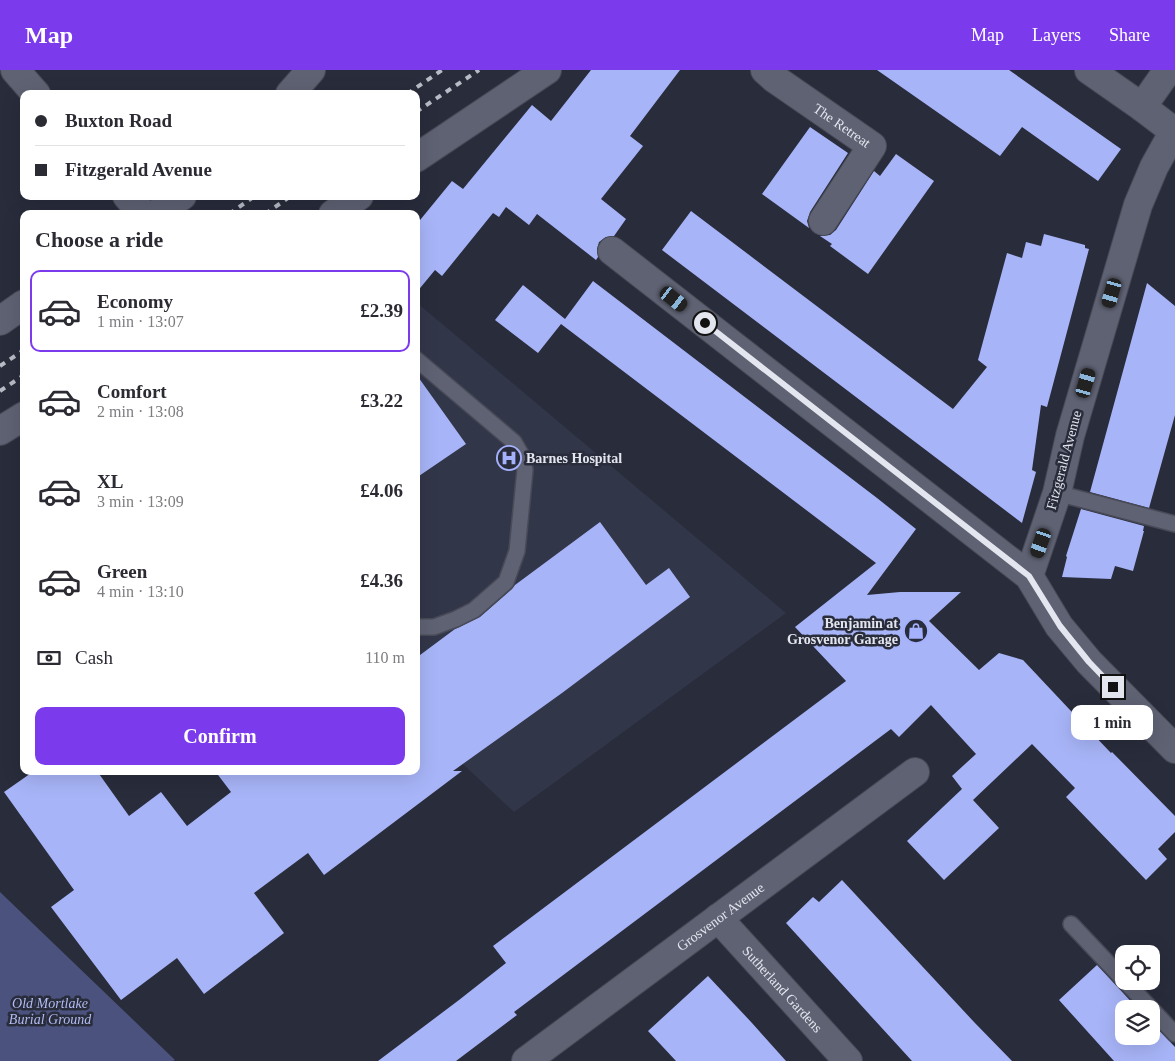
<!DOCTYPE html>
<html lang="en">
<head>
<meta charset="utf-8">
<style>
  :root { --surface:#fff; --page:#f7f7f7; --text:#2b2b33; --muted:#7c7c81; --line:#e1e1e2; --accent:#7c3aed }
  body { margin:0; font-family:Georgia,serif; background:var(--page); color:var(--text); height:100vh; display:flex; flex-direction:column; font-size:19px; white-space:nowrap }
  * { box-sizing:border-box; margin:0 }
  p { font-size:16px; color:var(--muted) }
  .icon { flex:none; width:28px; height:28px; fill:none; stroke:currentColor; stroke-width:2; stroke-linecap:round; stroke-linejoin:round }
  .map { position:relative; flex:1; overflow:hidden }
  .details { position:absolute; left:20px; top:140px; width:400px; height:565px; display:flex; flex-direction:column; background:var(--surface); border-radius:10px; box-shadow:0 5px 20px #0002 }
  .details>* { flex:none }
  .banner { position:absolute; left:20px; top:20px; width:400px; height:110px; border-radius:10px; box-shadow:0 5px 20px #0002; display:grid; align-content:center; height:110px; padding:0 15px; background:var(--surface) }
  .fabs { position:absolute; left:1115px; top:875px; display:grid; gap:10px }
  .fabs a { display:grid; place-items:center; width:45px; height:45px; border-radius:10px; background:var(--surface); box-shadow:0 5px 20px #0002; font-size:25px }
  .end { position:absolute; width:22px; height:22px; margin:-11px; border:6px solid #e3e5ef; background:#111; box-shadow:0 0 0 2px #111 }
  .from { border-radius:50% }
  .bubble { position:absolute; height:35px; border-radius:10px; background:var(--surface); box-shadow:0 5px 20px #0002; font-size:16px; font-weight:800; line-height:35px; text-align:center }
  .car { position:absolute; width:15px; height:30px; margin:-15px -8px; border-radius:6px; box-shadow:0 0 4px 1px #0007; background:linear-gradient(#222 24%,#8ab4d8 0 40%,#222 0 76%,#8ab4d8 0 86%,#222 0) }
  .banner b { display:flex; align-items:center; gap:18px; height:48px; font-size:19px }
  .banner b+b { border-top:1px solid var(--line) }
  .banner i { width:12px; height:12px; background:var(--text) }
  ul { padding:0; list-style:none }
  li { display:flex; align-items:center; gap:15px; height:82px; margin:0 10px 8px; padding:0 5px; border:2px solid transparent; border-radius:10px }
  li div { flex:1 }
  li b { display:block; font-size:19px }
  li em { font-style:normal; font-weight:800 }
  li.selected { border-color:var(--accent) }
  li>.icon { width:45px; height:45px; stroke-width:1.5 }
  h2 { padding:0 15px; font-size:22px; line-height:60px }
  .pay { display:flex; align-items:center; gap:12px; height:55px; padding:0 15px; font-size:19px }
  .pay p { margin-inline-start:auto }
  .cta { display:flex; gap:10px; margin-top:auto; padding:10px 15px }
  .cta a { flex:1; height:58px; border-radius:10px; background:var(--accent); color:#fff; font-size:20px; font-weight:800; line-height:58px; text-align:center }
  header { display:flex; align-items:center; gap:30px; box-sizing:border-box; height:70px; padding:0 25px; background:var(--accent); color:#fff }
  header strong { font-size:24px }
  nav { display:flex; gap:28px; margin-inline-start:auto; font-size:18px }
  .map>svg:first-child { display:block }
  .built { fill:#323649 }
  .green { fill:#4b527d }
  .building { fill:#a7b4f7 }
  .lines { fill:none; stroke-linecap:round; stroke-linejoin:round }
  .service-casing { stroke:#484a57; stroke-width:18 }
  .minor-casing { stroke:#484a57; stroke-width:30 }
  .tertiary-casing { stroke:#484a57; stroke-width:30 }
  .service { stroke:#5f6273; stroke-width:15 }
  .minor { stroke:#5f6273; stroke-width:28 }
  .tertiary { stroke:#5f6273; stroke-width:28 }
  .rail { stroke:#b8bbc6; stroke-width:4; stroke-dasharray:6 6; stroke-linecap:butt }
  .route { stroke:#e3e5ef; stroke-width:6 }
  .labels { text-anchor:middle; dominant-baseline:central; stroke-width:5; stroke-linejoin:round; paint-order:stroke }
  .street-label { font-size:14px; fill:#e3e5ef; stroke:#292c3b }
  .poi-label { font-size:14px; font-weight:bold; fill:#e3e5ef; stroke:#292c3b; text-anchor:start }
  .park-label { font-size:14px; font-style:italic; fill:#b2bcf2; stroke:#292c3b }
</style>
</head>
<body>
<header>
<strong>Map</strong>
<nav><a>Map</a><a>Layers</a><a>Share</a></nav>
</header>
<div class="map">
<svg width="1175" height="991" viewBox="0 0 1175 991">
  <rect width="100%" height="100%" fill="#292c3b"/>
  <path class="built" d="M416,232L786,543L514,742L416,650Z"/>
  <path class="green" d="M0,822L175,990L173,991H0Z"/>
  <path class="building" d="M591,0H680L630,66L643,76L601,129L626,149L614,166L606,167L599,172L597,179L598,187L596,190L537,144L529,155L506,137L499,147L493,143L442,206L435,200L416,223V155L452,111L463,119L532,35L551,51Z
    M877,0H1009L1121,79L1098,111L1022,57L1000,86Z
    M810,57L848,83L810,142L807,151L809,158L762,124Z
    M896,84L934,111L868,204L830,176L832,174L820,166L830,165L836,160L874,101L880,106Z
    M691,141L953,339L987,297L978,290L1007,183L1022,188L1026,172L1041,176L1044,164L1085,175V178L1089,179L1047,337L1041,335L1032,400L1036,402L1022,453L662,180Z
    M593,211L877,428L916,459L867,525L900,522H961L929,551L979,600L999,583L1023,590L1070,640L1111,683L1112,682L1175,746V762L1158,779L1167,789L1146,810L1066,727L1075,718L1032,674L973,730L999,758L944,810L907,771L962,719L952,706L976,684L931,635L899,667L891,659L514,942L517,945L456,991H378L459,930L506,893L493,876L846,611L795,557L876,493L561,254L538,283L495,250L523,215L565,249Z
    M1147,213L1175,236V345L1149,438L1090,422Z
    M416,304L466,374L416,408Z
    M1081,439L1144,456L1143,461H1144L1133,501L1115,496L1111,509L1062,507L1067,487L1066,486Z
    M600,452L646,515L669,498L690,527L562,623L453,701H462L324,805L308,783L254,823L284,863L204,924L177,888L121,930L51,837L74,820L4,722L34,701H97L129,746L161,722L187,756L231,722L215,701H416V588L455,559L480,547L512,519L515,515Z
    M842,810L974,952L1012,991H912L786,853L813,827L819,832Z
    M1097,895L1138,939H1124V966H1151V952L1175,977V991H1114L1059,930Z
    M708,906L752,953L786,991H676L648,961Z"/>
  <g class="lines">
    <defs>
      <path id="service" d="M416,289L514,372L522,386L525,400L517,481L506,512L474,540L456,549L434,557H416
        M1057,423L1175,454
        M1071,854L1124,910
        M1125,911L1175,964"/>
      <g id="minor">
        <path d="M15,0L36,24"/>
        <path id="s1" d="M765,0L775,9L872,76L823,151"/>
        <path d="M290,24L311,0"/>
        <path d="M1142,37L1168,0"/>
        <path d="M1174,61L1154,97L1138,135L1070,366L1057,423L1029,506L1059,556L1089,592L1175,679"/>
        <path d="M416,88L547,0"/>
        <path d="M127,126L143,144"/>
        <path d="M156,144L182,126"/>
        <path d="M333,144L359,126"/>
        <path d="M612,181L1029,506"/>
        <path d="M0,251L24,234"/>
        <path d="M0,361L24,346"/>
        <path id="s2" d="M718,848L848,991"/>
        <path id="s3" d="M526,991L915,702"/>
      </g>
      <path id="tertiary" d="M1089,0L1142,37L1175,62"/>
    </defs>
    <use href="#service" class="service-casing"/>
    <use href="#minor" class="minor-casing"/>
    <use href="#tertiary" class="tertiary-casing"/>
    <use href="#service" class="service"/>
    <use href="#minor" class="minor"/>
    <use href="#tertiary" class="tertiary"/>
    <path class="rail" d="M407,24L442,0
      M416,42L479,0
      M229,144L255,126
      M265,144L291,126
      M0,296L24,280
      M0,321L24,305"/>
  </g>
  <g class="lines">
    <path class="route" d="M705,253L1029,506L1060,556L1089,592L1113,617"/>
  </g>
  <defs>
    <symbol id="hospital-ring" viewBox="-11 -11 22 22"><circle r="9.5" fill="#292c3b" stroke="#a4b1fc" stroke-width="1.5"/><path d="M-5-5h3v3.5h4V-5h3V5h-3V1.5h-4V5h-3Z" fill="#a4b1fc"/></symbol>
    <symbol id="shop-ring" viewBox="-11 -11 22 22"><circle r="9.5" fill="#292c3b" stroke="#a4b1fc" stroke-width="1.5"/><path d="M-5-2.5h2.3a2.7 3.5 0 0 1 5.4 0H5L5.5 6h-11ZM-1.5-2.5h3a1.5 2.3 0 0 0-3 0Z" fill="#a4b1fc"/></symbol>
  </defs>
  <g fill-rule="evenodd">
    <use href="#hospital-ring" x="495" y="374" width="28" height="28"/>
    <use href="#shop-ring" x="902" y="547" width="28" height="28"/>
  </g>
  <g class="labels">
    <g class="street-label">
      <text stroke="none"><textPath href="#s1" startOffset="95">The Retreat</textPath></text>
      <text transform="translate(1064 390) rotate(-75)">Fitzgerald Avenue</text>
      <text stroke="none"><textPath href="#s3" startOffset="242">Grosvenor Avenue</textPath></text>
      <text stroke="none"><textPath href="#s2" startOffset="96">Sutherland Gardens</textPath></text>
    </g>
    <g class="poi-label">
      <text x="526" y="388">Barnes Hospital</text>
      <text x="898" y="553" text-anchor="end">Benjamin at<tspan x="898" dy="16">Grosvenor Garage</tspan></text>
    </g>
    <g class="park-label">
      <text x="50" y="933">Old Mortlake<tspan x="50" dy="16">Burial Ground</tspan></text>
    </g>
  </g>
</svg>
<div class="fabs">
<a><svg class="icon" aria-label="locate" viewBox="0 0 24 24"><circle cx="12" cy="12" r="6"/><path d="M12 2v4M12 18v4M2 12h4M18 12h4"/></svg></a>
<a><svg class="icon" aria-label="layers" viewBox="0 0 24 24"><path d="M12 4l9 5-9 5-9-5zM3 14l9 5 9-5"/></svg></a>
</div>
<i class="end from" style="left:705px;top:253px"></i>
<i class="end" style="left:1113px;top:617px"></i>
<div class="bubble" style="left:1071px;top:635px;width:82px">1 min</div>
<i class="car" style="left:1112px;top:223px;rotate:196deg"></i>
<i class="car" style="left:674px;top:229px;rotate:128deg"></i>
<i class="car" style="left:1086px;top:313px;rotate:16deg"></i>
<i class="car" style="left:1041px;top:473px;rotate:199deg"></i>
<div class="banner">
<b><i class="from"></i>Buxton Road</b>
<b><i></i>Fitzgerald Avenue</b>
</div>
<section class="details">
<h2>Choose a ride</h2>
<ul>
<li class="selected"><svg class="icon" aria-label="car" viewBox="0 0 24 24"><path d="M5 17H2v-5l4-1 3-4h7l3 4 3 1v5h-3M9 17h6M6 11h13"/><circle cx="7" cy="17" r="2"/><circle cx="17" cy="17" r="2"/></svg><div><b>Economy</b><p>1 min · 13:07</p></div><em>£2.39</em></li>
<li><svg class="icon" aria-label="car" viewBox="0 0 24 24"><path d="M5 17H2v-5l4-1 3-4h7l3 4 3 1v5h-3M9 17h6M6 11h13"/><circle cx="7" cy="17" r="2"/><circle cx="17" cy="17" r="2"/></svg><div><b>Comfort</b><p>2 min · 13:08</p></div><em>£3.22</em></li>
<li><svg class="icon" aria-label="car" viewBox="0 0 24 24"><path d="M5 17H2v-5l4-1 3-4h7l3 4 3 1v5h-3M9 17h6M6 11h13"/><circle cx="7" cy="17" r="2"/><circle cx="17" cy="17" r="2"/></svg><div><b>XL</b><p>3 min · 13:09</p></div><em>£4.06</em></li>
<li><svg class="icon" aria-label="car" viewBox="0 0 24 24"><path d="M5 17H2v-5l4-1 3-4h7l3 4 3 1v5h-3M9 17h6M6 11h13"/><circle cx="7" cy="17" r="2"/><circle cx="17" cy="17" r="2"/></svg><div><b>Green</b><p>4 min · 13:10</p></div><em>£4.36</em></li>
</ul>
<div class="pay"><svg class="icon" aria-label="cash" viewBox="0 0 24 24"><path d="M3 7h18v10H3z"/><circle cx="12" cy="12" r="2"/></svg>Cash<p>110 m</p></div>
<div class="cta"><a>Confirm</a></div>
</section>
</div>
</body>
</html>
